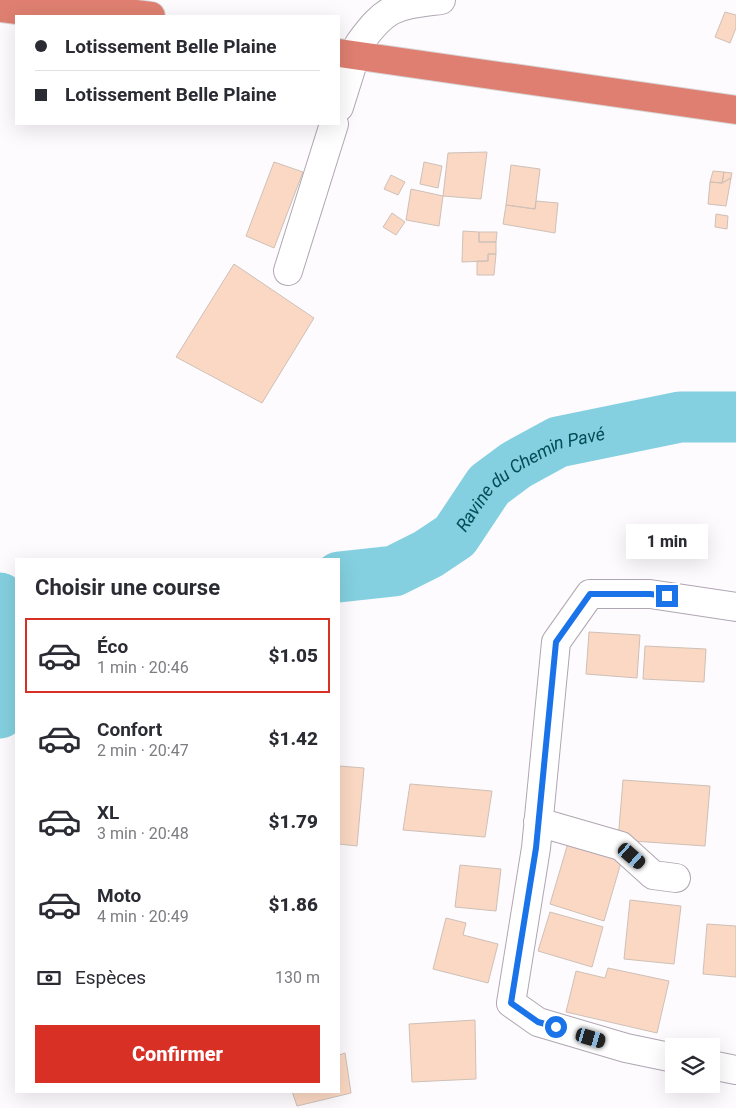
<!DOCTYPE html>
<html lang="fr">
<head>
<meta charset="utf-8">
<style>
  :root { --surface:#fff; --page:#f7f7f7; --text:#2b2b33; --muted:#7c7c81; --line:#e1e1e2; --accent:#d93025 }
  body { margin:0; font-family:Roboto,sans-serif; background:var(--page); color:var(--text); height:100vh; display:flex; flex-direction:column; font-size:19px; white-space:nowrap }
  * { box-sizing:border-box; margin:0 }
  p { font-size:16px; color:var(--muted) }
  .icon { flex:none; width:28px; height:28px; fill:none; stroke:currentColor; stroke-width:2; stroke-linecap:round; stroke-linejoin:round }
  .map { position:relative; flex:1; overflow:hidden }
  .details { position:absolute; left:15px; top:558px; width:325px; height:535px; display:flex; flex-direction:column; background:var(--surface); border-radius:0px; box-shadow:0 5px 20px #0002 }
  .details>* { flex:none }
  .guide { position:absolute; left:15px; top:15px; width:325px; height:110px; border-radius:0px; box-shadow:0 5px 20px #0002; display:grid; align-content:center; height:110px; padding:0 20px; background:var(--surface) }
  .tools { position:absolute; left:665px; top:1038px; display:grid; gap:10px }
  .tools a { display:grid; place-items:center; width:55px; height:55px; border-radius:0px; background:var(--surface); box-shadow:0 5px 20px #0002; font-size:25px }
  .end { position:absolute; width:22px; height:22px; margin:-11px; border:6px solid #1a73e8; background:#fff; box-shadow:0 0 0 2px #fff }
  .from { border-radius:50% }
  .bubble { position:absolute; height:35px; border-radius:0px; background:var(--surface); box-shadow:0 5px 20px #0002; font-size:16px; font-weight:800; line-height:35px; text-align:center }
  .car { position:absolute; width:15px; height:30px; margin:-15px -8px; border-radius:6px; box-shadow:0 0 4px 1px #0007; background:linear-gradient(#222 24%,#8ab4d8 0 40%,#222 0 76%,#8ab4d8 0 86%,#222 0) }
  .guide b { display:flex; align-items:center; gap:18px; height:48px; font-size:19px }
  .guide b+b { border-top:1px solid var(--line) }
  .guide i { width:12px; height:12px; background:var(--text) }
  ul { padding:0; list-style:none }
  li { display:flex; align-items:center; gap:15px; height:75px; margin:0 10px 8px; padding:0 10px; border:2px solid transparent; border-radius:0px }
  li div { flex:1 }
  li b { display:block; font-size:19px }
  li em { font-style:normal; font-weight:800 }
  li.selected { border-color:var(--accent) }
  li>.icon { width:45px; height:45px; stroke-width:1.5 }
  h2 { padding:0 20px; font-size:22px; line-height:60px }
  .pay { display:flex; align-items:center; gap:12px; height:55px; padding:0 20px; font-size:19px }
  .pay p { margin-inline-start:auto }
  .primary-button { display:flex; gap:10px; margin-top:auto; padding:10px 20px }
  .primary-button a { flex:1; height:58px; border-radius:0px; background:var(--accent); color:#fff; font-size:20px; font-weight:800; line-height:58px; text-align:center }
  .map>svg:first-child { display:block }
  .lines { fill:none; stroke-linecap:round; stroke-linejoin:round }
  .river { stroke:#84d0e0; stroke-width:51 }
  .building { fill:#fad8c3; stroke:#cfc0b7 }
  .minor-casing { stroke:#b0a6b3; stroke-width:30 }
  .highway-casing { stroke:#d8d8d9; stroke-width:30 }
  .minor { stroke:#fff; stroke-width:28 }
  .highway { stroke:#de7f71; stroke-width:28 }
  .route { stroke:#1a73e8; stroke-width:6 }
  .labels { text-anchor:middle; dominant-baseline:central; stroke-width:4.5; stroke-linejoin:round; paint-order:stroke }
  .water-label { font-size:18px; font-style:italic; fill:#054c58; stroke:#fdfbfe }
</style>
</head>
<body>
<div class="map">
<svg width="736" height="1108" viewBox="0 0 736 1108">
  <rect width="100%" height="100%" fill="#fdfbfe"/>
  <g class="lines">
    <g class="river">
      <path id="s1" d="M339,577L394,571L428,554L455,536L489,485L516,465L558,442L680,417H736"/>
      <path d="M0,598L14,667"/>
      <path d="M0,713L16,665"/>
    </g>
  </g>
  <path class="building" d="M725,12L736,15V28L730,43L715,37Z
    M487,152L481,199L443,196L448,153Z
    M274,162L303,172L274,248L246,236Z
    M424,162L442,166L438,188L420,184Z
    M511,165L540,169L535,209L506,205Z
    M713,171L724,172L722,183L710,182Z
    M724,172L732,173L731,178L722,183Z
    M391,175L405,182L398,195L384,189Z
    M731,178L726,206L708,204L710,182L722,183Z
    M411,189L443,196L439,226L406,220Z
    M536,201L558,203L555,233L503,224L506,205L535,209Z
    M392,213L405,222L396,235L383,227Z
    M716,214L728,216L727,229L715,227Z
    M463,231L479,232V242H496V254H488V261L462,262Z
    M479,232H497L496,242H479Z
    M488,254H496L494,275H477V261H488Z
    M234,264L314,318L262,403L176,357Z
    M589,632L640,635L637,678L586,674Z
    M645,646L706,649L704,682L643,679Z
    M339,766L364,768L357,846L339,844Z
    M623,780L710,786L705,846L618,840Z
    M410,784L492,791L485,837L403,830Z
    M568,843L622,859L604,921L550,904Z
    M460,865L501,869L496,911L455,907Z
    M630,900L681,906L674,964L624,959Z
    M550,912L603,927L592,967L538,951Z
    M446,918L466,923L463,935L498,944L488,983L433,969Z
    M707,924L736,926V977L703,974Z
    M608,968L669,981L657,1033L566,1012L576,971L605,978Z
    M475,1020L476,1079L412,1082L409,1024Z
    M345,1053L351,1093L297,1106L292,1091H339V1055Z"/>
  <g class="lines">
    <defs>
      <path id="minor" d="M359,44C387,5 396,6 441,0
        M339,107L355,56
        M288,271L334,124
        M538,822L621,846L653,875L676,878
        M674,1058L626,1048L538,1022L511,1003L536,848L556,642L590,594H650L736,607
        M711,1065L736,1070"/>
      <path id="highway" d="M28,0L151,16
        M0,8L48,14
        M339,53L736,110"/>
    </defs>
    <use href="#minor" class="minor-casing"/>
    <use href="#highway" class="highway-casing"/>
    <use href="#minor" class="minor"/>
    <use href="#highway" class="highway"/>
  </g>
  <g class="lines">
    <path class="route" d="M556,1027L538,1022L511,1003L536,848L556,642L590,594H650L667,596"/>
  </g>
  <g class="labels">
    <g class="water-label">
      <text stroke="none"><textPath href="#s1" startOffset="225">Ravine du Chemin Pavé</textPath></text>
    </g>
  </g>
</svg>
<div class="tools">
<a><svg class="icon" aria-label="layers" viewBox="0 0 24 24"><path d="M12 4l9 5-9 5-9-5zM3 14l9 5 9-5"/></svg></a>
</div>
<i class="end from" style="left:556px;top:1027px"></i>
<i class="end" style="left:667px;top:596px"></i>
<div class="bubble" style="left:626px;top:524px;width:82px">1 min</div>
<i class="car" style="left:632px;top:856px;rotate:131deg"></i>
<i class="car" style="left:591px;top:1038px;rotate:106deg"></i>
<div class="guide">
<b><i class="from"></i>Lotissement Belle Plaine</b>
<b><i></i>Lotissement Belle Plaine</b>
</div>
<section class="details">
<h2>Choisir une course</h2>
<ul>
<li class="selected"><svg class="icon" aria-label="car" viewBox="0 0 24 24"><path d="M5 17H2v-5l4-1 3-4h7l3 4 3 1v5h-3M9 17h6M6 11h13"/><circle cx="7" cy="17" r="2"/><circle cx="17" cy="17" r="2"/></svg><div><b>Éco</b><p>1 min · 20:46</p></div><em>$1.05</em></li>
<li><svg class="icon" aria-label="car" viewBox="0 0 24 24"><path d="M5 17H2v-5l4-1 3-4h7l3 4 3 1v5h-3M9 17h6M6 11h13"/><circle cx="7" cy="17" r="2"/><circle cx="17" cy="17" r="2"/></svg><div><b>Confort</b><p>2 min · 20:47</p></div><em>$1.42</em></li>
<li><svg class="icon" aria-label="car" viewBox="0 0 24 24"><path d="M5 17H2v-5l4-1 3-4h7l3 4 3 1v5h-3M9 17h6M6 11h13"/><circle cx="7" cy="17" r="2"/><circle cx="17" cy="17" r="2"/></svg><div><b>XL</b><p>3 min · 20:48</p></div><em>$1.79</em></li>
<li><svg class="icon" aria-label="car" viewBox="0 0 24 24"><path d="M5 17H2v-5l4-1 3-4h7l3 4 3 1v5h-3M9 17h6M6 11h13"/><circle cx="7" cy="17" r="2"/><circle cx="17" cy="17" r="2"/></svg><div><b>Moto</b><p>4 min · 20:49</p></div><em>$1.86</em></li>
</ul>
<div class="pay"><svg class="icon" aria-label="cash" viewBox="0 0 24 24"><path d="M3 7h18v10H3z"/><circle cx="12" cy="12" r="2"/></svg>Espèces<p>130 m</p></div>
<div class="primary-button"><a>Confirmer</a></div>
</section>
</div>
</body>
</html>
